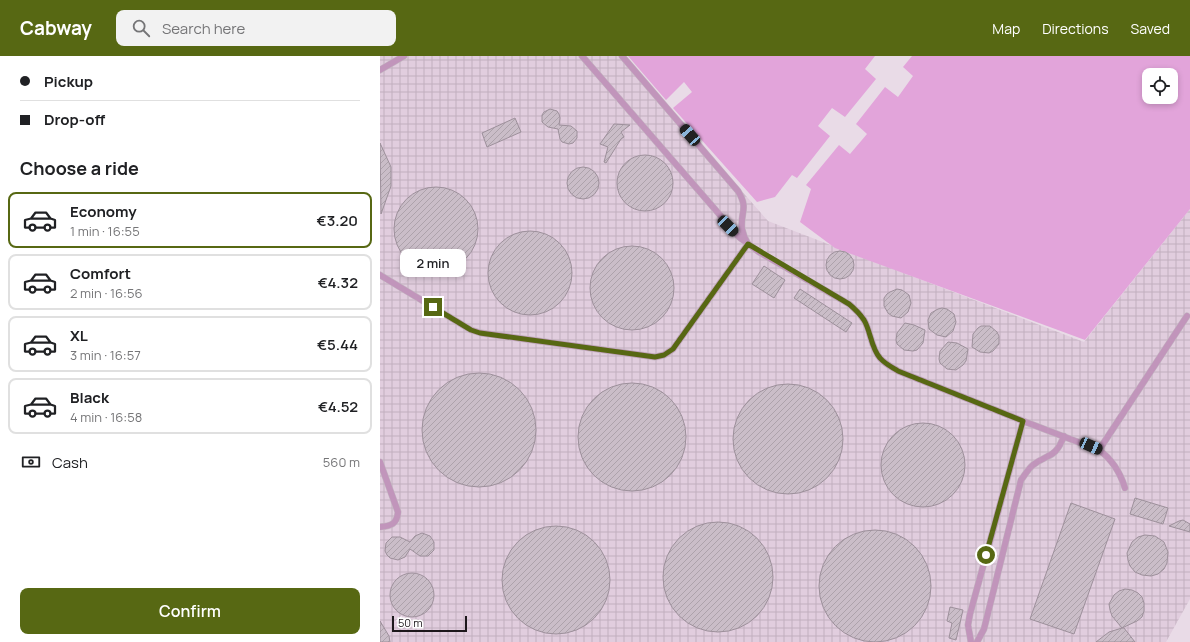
<!DOCTYPE html>
<html lang="en">
<head>
<meta charset="utf-8">
<style>
  :root { --surface:#fff; --page:#f2f2f2; --text:#202124; --muted:#757577; --line:#e0e0e0; --accent:#576813 }
  body { margin:0; font-family:Manrope,sans-serif; background:var(--page); color:var(--text); height:100vh; display:flex; flex-direction:column; font-size:15px; white-space:nowrap }
  * { box-sizing:border-box; margin:0 }
  p { font-size:13px; color:var(--muted) }
  .icon { flex:none; width:22px; height:22px; fill:none; stroke:currentColor; stroke-width:2; stroke-linecap:round; stroke-linejoin:round }
  .map { position:relative; flex:1; overflow:hidden }
  .details { display:flex; flex-direction:column; background:var(--surface); width:380px }
  .details>* { flex:none }
  .guide { display:grid; align-content:center; height:88px; padding:0 20px; background:var(--surface) }
  .buttons { position:absolute; left:762px; top:12px; display:grid; gap:8px }
  .buttons a { display:grid; place-items:center; width:36px; height:36px; border-radius:8px; background:var(--surface); box-shadow:0 2px 6px #0003; font-size:20px }
  .scale { position:absolute; left:12px; bottom:10px; width:75px; box-sizing:border-box; padding-left:4px; border:2px solid #1d181c; border-top:0; font-size:11px; line-height:14px; white-space:nowrap; color:#1d181c; -webkit-text-stroke:3px #fff; paint-order:stroke }
  .end { position:absolute; width:18px; height:18px; margin:-9px; border:5px solid #576813; background:#fff; box-shadow:0 0 0 2px #fff }
  .from { border-radius:50% }
  .bubble { position:absolute; height:28px; border-radius:8px; background:var(--surface); box-shadow:0 2px 6px #0003; font-size:13px; font-weight:600; line-height:28px; text-align:center }
  .car { position:absolute; width:12px; height:24px; margin:-12px -6px; border-radius:5px; box-shadow:0 0 3px 1px #0007; background:linear-gradient(#222 24%,#8ab4d8 0 40%,#222 0 76%,#8ab4d8 0 86%,#222 0) }
  .guide b { display:flex; align-items:center; gap:14px; height:38px; font-size:15px }
  .guide b+b { border-top:1px solid var(--line) }
  .guide i { width:10px; height:10px; background:var(--text) }
  ul { padding:0; list-style:none }
  li { display:flex; align-items:center; gap:12px; height:56px; margin:0 8px 6px; padding:0 12px; border:2px solid var(--line); border-radius:8px }
  li div { flex:1 }
  li b { display:block; font-size:15px }
  li em { font-style:normal; font-weight:600 }
  li.active { border-color:var(--accent) }
  li>.icon { width:36px; height:36px; stroke-width:1.5 }
  h2 { padding:0 20px; font-size:18px; line-height:48px }
  .pay { display:flex; align-items:center; gap:10px; height:44px; padding:0 20px; font-size:15px }
  .pay p { margin-inline-start:auto }
  .action { display:flex; gap:8px; margin-top:auto; padding:8px 20px }
  .action a { flex:1; height:46px; border-radius:8px; background:var(--accent); color:#fff; font-size:16px; font-weight:600; line-height:46px; text-align:center }
  header { display:flex; align-items:center; gap:24px; box-sizing:border-box; height:56px; padding:0 20px; background:var(--accent); color:#fff }
  header strong { font-size:19px }
  nav { display:flex; gap:22px; margin-inline-start:auto; font-size:14px }
  .search { width:280px; height:36px; background:var(--page); display:flex; align-items:center; gap:10px; box-sizing:border-box; padding:0 14px; border-radius:8px; color:var(--muted); font-size:15px }
  main { display:flex; flex:1; min-height:0 }
  .map>svg:first-child { display:block }
  .industrial { fill:url(#industrial-grid) }
  .water { fill:#e2a4da; fill-rule:evenodd }
  .building { fill:url(#building-hatch); stroke:#9d909b }
  .lines { fill:none; stroke-linecap:round; stroke-linejoin:round }
  .service-casing { stroke:#c4b8c2; stroke-width:7 }
  .service { stroke:#c195bb; stroke-width:6 }
  .route { stroke:#576813; stroke-width:5 }
</style>
</head>
<body>
<header>
<strong>Cabway</strong>
<div class="search"><svg class="icon" aria-label="search" viewBox="0 0 24 24"><circle cx="10" cy="10" r="6"/><path d="M15 15l6 6"/></svg>Search here</div>
<nav><a>Map</a><a>Directions</a><a>Saved</a></nav>
</header>
<main>
<section class="details">
<div class="guide">
<b><i class="from"></i>Pickup</b>
<b><i></i>Drop-off</b>
</div>
<h2>Choose a ride</h2>
<ul>
<li class="active"><svg class="icon" aria-label="car" viewBox="0 0 24 24"><path d="M5 17H2v-5l4-1 3-4h7l3 4 3 1v5h-3M9 17h6M6 11h13"/><circle cx="7" cy="17" r="2"/><circle cx="17" cy="17" r="2"/></svg><div><b>Economy</b><p>1 min · 16:55</p></div><em>€3.20</em></li>
<li><svg class="icon" aria-label="car" viewBox="0 0 24 24"><path d="M5 17H2v-5l4-1 3-4h7l3 4 3 1v5h-3M9 17h6M6 11h13"/><circle cx="7" cy="17" r="2"/><circle cx="17" cy="17" r="2"/></svg><div><b>Comfort</b><p>2 min · 16:56</p></div><em>€4.32</em></li>
<li><svg class="icon" aria-label="car" viewBox="0 0 24 24"><path d="M5 17H2v-5l4-1 3-4h7l3 4 3 1v5h-3M9 17h6M6 11h13"/><circle cx="7" cy="17" r="2"/><circle cx="17" cy="17" r="2"/></svg><div><b>XL</b><p>3 min · 16:57</p></div><em>€5.44</em></li>
<li><svg class="icon" aria-label="car" viewBox="0 0 24 24"><path d="M5 17H2v-5l4-1 3-4h7l3 4 3 1v5h-3M9 17h6M6 11h13"/><circle cx="7" cy="17" r="2"/><circle cx="17" cy="17" r="2"/></svg><div><b>Black</b><p>4 min · 16:58</p></div><em>€4.52</em></li>
</ul>
<div class="pay"><svg class="icon" aria-label="cash" viewBox="0 0 24 24"><path d="M3 7h18v10H3z"/><circle cx="12" cy="12" r="2"/></svg>Cash<p>560 m</p></div>
<div class="action"><a>Confirm</a></div>
</section>
<div class="map">
<svg width="810" height="586" viewBox="0 0 810 586">
  <defs>
    <pattern id="industrial-grid" width="8" height="8" patternUnits="userSpaceOnUse"><rect width="8" height="8" fill="#e1cdde"/><path d="M0 4h8M4 0v8" fill="none" stroke="#c1afbe"/></pattern>
    <pattern id="building-hatch" width="6" height="6" patternUnits="userSpaceOnUse"><rect width="6" height="6" fill="#cabdc8"/><path d="M-1 1l2-2M0 6l6-6M5 7l2-2" fill="none" stroke="#ada2ab"/></pattern>
  </defs>
  <rect width="100%" height="100%" fill="#e9dbe7"/>
  <path class="industrial" d="M0,0H244L388,165L704,286L810,153V543L786,586H0Z"/>
  <path class="water" d="M248,0H495L485,13L496,23L465,61L452,52L438,70L450,80L417,122L412,119L395,141L377,146L293,52L312,36L304,26L286,44Z
    M532,0H810V153L705,284L455,192L420,166L431,133L426,129L459,89L470,98L487,78L476,68L505,31L518,41L533,20L523,11ZM769,19H791V41H769Z"/>
  <path class="building" d="M170,53L177,55L179,58L180,62L179,69L191,70L197,75V82L193,87L189,88L182,86L180,83L178,73L168,71L162,66V59L164,56Z
    M135,62L141,76L107,91L102,77Z
    M234,68L250,69L241,76L244,81L241,83L226,107L224,106L228,91L220,88Z
    M0,87L11,111V130L1,158Z
    M237 127a28 28 0 1 1 56 0a28 28 0 1 1-56 0Z
    M187 127a16 16 0 1 1 32 0a16 16 0 1 1-32 0Z
    M14 173a42 42 0 1 1 84 0a42 42 0 1 1-84 0Z
    M108 217a42 42 0 1 1 84 0a42 42 0 1 1-84 0Z
    M210 232a42 42 0 1 1 84 0a42 42 0 1 1-84 0Z
    M446 209a14 14 0 1 1 28 0a14 14 0 1 1-28 0Z
    M384,210L405,224L394,242L372,228Z
    M420,233L472,267L466,276L414,242Z
    M517,233L522,234L529,239L531,247L528,256L521,262L512,260L508,257L504,250V242L507,238L510,236Z
    M562,252L567,253L574,258L576,266L573,275L566,281L557,279L549,273L548,264L551,257L558,253Z
    M525,267L534,269L545,274L543,287L537,294L533,295L524,294L517,288L516,284L517,277Z
    M601,270H610L617,276L619,280V288L613,295L609,297L600,296L592,291L593,278L598,272Z
    M568,286L577,287L588,293L586,305L583,309L576,314L567,313L560,307L559,303L560,295Z
    M42 374a57 57 0 1 1 114 0a57 57 0 1 1-114 0Z
    M198 381a54 54 0 1 1 108 0a54 54 0 1 1-108 0Z
    M353 383a55 55 0 1 1 110 0a55 55 0 1 1-110 0Z
    M501 409a42 42 0 1 1 84 0a42 42 0 1 1-84 0Z
    M755,442L788,452L783,468L750,458Z
    M691,447L735,463L694,578L650,563Z
    M803,464L810,468V476L789,470L799,465Z
    M283 521a55 55 0 1 1 110 0a55 55 0 1 1-110 0Z
    M122 524a54 54 0 1 1 108 0a54 54 0 1 1-108 0Z
    M439 530a56 56 0 1 1 112 0a56 56 0 1 1-112 0Z
    M42,477L50,480L54,486V494L48,500H40L30,493L25,501L18,504L10,502L7,499L5,495L6,487L12,481H20L30,486L35,480Z
    M765,479L775,480L784,486L788,496L787,507L784,513L778,518L771,520L762,519L755,516L750,510L748,504L747,497L752,486L758,481Z
    M10 539a22 22 0 1 1 44 0a22 22 0 1 1-44 0Z
    M745,533L752,534L758,537L762,541L764,547V555L762,561L757,565L742,572H744L755,586H716L729,576L742,572L732,560L730,554L729,548L734,539L739,535Z
    M570,551L583,554L576,584L569,582L572,567L567,565Z
    M0,565L9,580L10,586H0Z"/>
  <g class="lines">
    <defs>
      <path id="service" d="M202,0L359,181L379,196L469,248C475,253 480,258 484,264C491,276 491,292 500,302C505,308 512,311 518,315L643,365L719,394C733,404 740,416 745,432
        M0,14L24,0
        M0,219L91,274L101,277L275,301L284,299L293,293L368,188C365,183 363,178 362,173C360,156 369,153 358,135L242,0
        M719,394L807,260
        M0,406L18,456C17,468 11,470 0,471
        M591,586L588,569L590,558L643,365
        M597,586L604,573L641,424C645,419 648,413 653,409C669,397 675,403 684,380"/>
    </defs>
    <use href="#service" class="service-casing"/>
    <use href="#service" class="service"/>
  </g>
  <g class="lines">
    <path class="route" d="M53,251L91,274L100,277L275,301L284,299L293,293L368,188L469,248C475,253 480,258 484,264C491,276 491,292 500,302C505,308 512,311 518,315L643,365L606,499"/>
  </g>
</svg>
<div class="buttons">
<a><svg class="icon" aria-label="locate" viewBox="0 0 24 24"><circle cx="12" cy="12" r="6"/><path d="M12 2v4M12 18v4M2 12h4M18 12h4"/></svg></a>
</div>
<div class="scale">50 m</div>
<i class="end from" style="left:606px;top:499px"></i>
<i class="end" style="left:53px;top:251px"></i>
<div class="bubble" style="left:20px;top:193px;width:66px">2 min</div>
<i class="car" style="left:310px;top:79px;rotate:319deg"></i>
<i class="car" style="left:348px;top:170px;rotate:135deg"></i>
<i class="car" style="left:711px;top:390px;rotate:114deg"></i>
</div>
</main>
</body>
</html>
